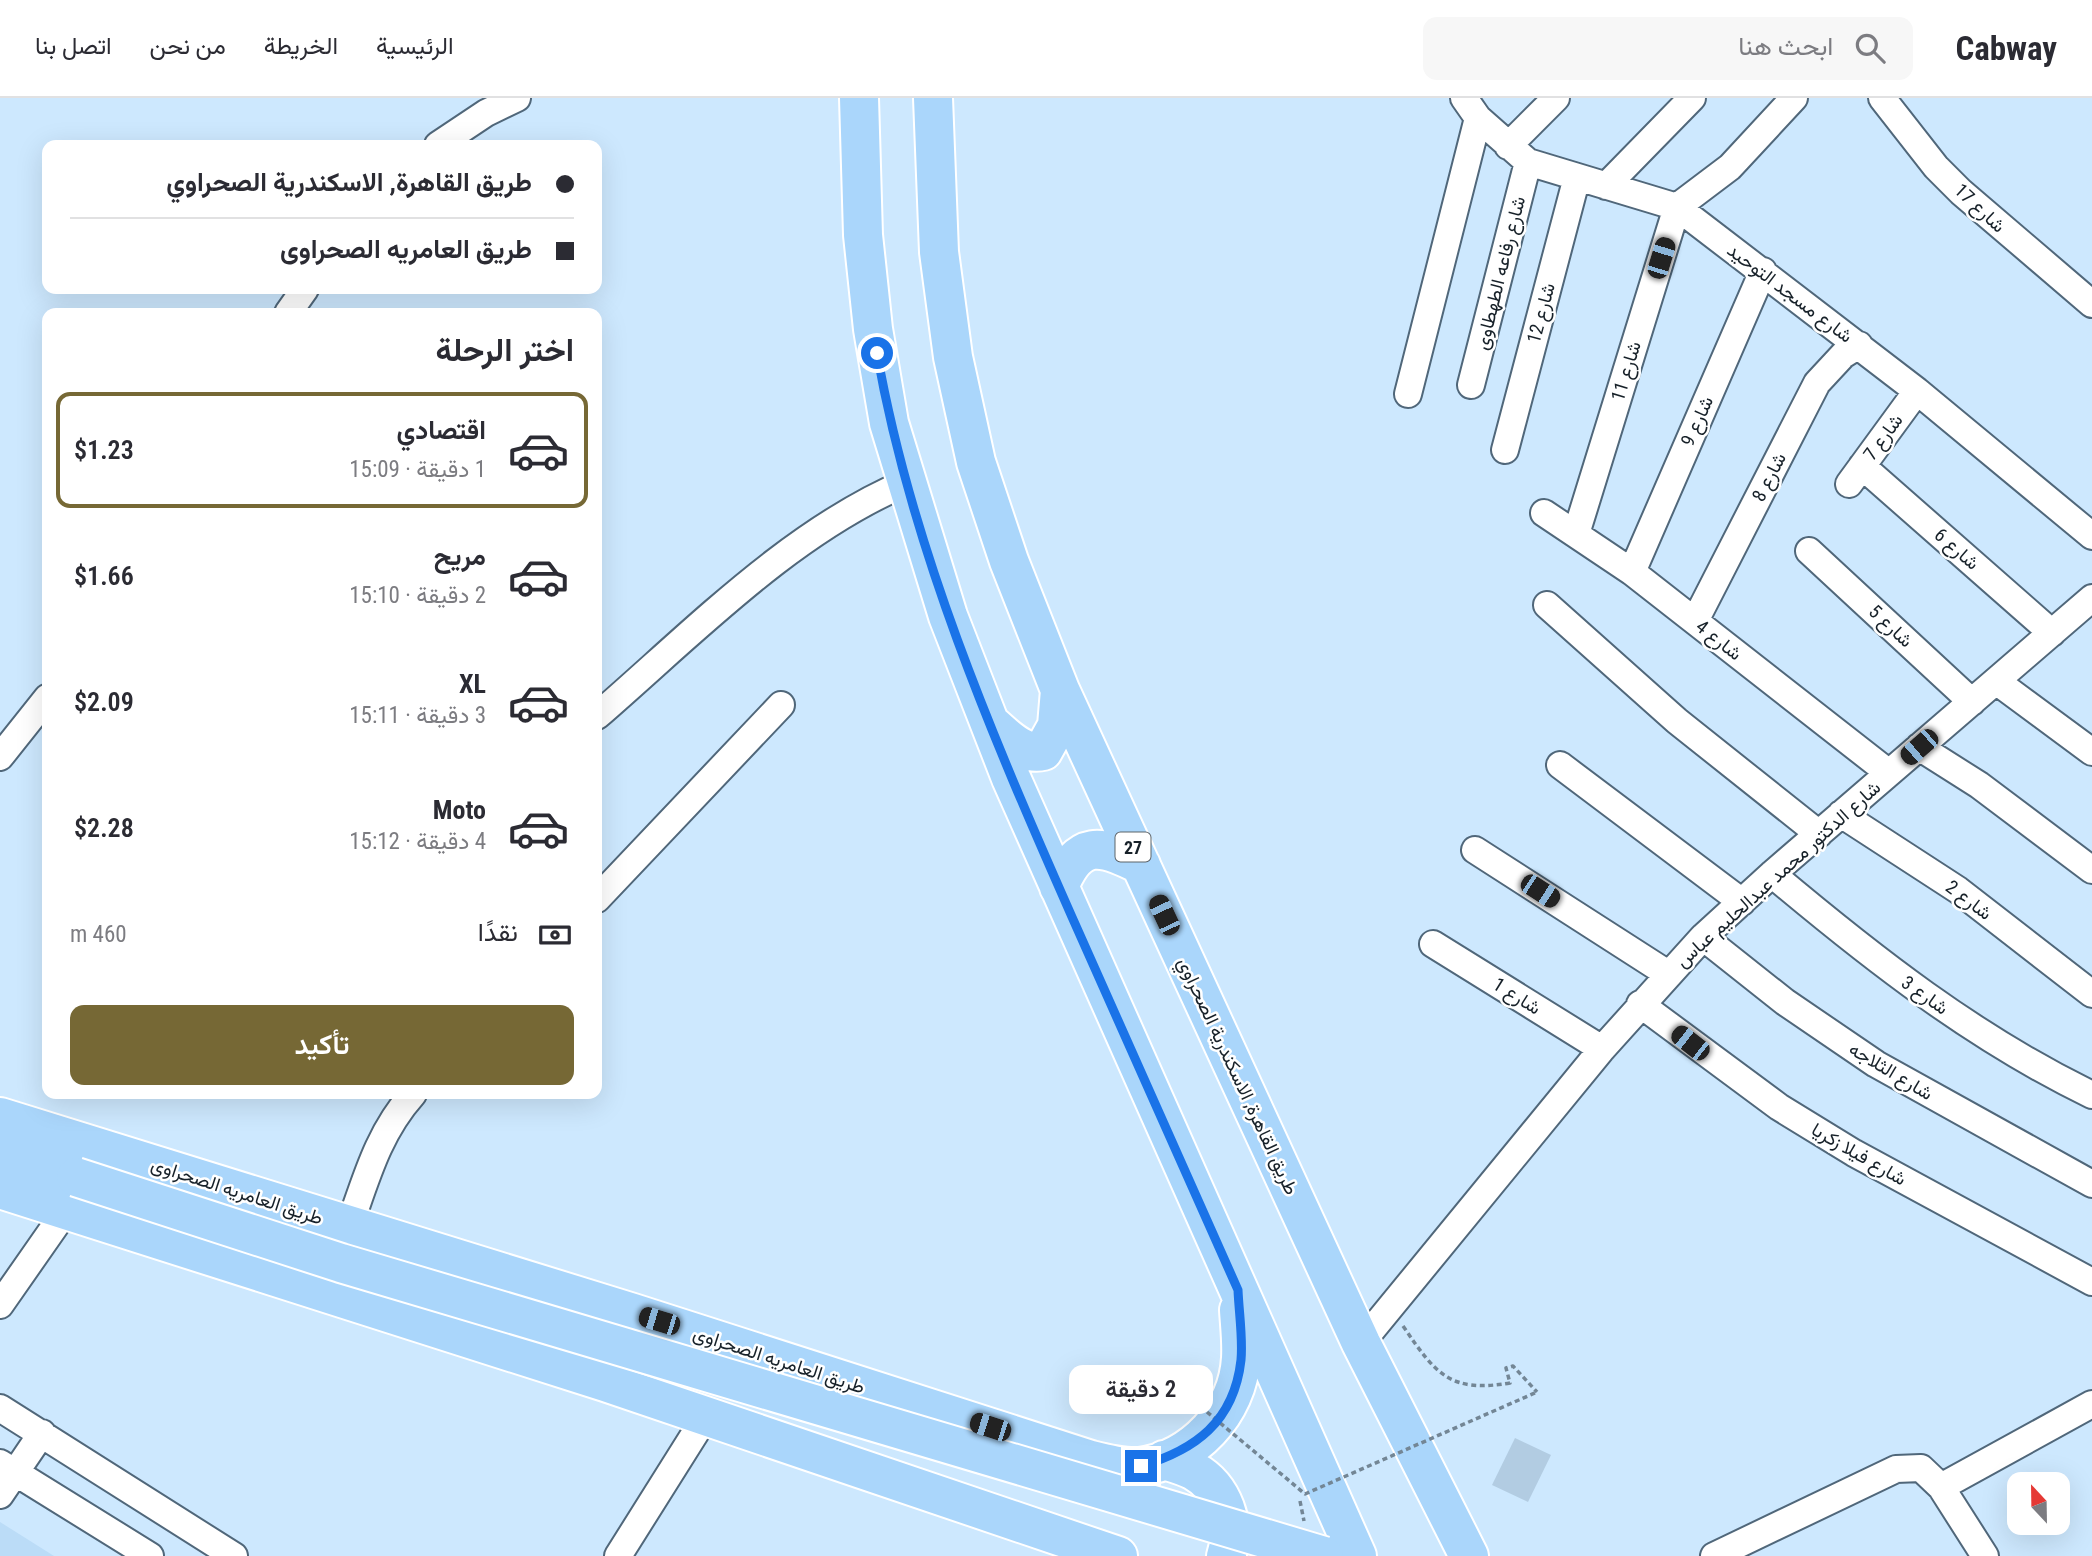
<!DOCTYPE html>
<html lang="ar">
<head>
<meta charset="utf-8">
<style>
  :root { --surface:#fff; --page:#f7f7f7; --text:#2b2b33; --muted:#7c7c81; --line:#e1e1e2; --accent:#766835 }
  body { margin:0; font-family:"Roboto Condensed",Vazirmatn,sans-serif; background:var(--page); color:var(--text); direction:rtl; height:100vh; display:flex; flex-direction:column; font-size:26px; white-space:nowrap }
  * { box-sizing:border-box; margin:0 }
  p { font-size:23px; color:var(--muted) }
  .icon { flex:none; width:38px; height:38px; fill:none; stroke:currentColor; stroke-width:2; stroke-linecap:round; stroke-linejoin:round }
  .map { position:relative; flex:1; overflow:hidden; direction:ltr }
  .side { position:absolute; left:42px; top:210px; width:560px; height:791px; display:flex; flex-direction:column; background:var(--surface); border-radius:14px; box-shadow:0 7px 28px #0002; direction:rtl }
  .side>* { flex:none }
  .hud { position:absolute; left:42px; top:42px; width:560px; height:154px; border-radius:14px; box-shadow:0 7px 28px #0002; direction:rtl; display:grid; align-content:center; height:154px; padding:0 28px; background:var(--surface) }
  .needle { width:46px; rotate:338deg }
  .controls { position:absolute; left:2007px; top:1374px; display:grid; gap:14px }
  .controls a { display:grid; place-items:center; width:63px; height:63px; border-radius:14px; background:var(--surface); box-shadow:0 7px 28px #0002; font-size:35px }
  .end { position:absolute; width:32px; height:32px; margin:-16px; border:9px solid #1a73e8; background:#fff; box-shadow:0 0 0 4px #fff }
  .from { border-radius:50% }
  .bubble { position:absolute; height:49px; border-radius:14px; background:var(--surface); box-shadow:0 7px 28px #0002; font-size:23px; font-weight:600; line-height:49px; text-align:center; direction:rtl }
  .car { position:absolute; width:21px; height:42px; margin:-21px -10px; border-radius:9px; box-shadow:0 0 5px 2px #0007; background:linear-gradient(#222 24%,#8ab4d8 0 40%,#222 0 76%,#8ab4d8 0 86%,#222 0) }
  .hud b { display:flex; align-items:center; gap:24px; height:66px; font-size:26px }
  .hud b+b { border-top:2px solid var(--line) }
  .hud i { width:18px; height:18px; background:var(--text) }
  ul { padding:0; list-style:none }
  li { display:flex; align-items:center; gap:21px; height:116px; margin:0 14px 10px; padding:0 14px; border:4px solid transparent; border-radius:14px }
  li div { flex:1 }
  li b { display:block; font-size:26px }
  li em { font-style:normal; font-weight:600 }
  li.current { border-color:var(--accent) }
  li>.icon { width:63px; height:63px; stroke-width:1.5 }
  h2 { padding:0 28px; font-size:32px; line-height:84px }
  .pay { display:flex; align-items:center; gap:18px; height:77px; padding:0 28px; font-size:26px }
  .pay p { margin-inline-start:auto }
  .action { display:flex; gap:14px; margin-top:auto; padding:14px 28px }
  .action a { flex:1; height:80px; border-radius:14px; background:var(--accent); color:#fff; font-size:28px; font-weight:600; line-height:80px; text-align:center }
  header { display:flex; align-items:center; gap:42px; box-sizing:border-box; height:98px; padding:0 35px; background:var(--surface); border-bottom:2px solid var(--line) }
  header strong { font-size:33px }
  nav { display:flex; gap:38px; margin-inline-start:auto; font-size:24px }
  .search { width:490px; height:63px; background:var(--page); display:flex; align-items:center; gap:18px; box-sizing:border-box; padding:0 24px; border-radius:14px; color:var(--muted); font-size:26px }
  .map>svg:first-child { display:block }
  .built { fill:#bbdcf7 }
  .building { fill:#b2cce2 }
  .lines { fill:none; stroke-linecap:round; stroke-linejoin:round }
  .minor-casing { stroke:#50677a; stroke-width:30 }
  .highway-casing { stroke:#fff; stroke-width:42 }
  .path { stroke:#738695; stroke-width:3.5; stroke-dasharray:5 3.5; stroke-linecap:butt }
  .minor { stroke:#fff; stroke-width:26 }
  .highway { stroke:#aad6fb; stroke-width:38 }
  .highway-bridge-casing { stroke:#fff; stroke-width:42; stroke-linecap:butt }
  .path-bridge { stroke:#738695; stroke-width:3.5; stroke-dasharray:5 3.5; stroke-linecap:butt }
  .highway-bridge { stroke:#aad6fb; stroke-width:38 }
  .route { stroke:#1a73e8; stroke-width:9 }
  .labels { text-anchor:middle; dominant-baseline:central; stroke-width:5; stroke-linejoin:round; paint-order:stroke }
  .shield { fill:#fff; stroke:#5d6469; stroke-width:2 }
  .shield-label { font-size:18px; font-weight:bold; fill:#172129 }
  .street-label { font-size:19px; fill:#172129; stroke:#fff }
</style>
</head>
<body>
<header>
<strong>Cabway</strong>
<div class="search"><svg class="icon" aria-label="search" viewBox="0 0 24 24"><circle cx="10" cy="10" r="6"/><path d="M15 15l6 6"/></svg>ابحث هنا</div>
<nav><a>الرئيسية</a><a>الخريطة</a><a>من نحن</a><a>اتصل بنا</a></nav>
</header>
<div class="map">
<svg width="2092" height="1458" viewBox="0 0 2092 1458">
  <rect width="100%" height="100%" fill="#cde8fe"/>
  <path class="built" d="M0,1424L54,1458H0Z"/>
  <path class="building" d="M1515,1340L1551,1357L1528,1404L1492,1387Z"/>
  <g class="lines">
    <defs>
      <path id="minor" d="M1464,0L1478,20L1528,64L1677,109L1917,293L2092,438
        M1882,0L1936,69L1961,94L2092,206
        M438,47L486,15L517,0
        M1508,48L1556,0
        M1606,88L1692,0
        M288,215L305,191
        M1471,287L1528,64
        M1408,296L1478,20
        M1505,352L1577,79
        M1862,368L2052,535
        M1849,386L1917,293
        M1544,415L1632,474L1889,675
        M1576,436L1677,109L1730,69L1794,0
        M1809,453L1972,604
        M1632,474L1763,173
        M1547,507L1677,623L1819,736
        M1695,523L1817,285L1843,257L1859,247
        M1996,583L2092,654
        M597,618C693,535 791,433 908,384
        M1919,649L1979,687L2092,772
        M0,659L47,600
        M1560,667L1742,804
        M1841,716L1958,792L2092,896
        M1475,752L1668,876
        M1772,776C1872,860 1974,940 2092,997
        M597,801L781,607
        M1703,839L1785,904L1876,966L2092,1086
        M1433,846L1602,951
        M1640,906L1779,1009L1854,1055L2092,1184
        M349,1129C366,1081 378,1035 413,996
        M0,1207L67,1111
        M1361,1245L1602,951L1703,839L1772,776L2092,500
        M0,1310L234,1458
        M0,1365L150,1458
        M1941,1389L2092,1306
        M0,1397L42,1335
        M618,1458L706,1318
        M1714,1458L1896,1371L1921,1370L1941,1389L1985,1458"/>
      <path id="highway" d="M859,0L863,137L873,231L889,325L948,518L1011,680L1357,1458
        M933,0L939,154L953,259L976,364L1009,463L1060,592L1361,1245L1469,1458
        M991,626C1005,638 1023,658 1043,653L1057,628L1060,592
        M1059,789C1079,741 1100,746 1141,767
        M0,1019L633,1215L1091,1362C1107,1366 1123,1370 1139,1369C1193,1362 1238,1314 1241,1260C1242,1244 1240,1228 1239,1212
        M0,1052L76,1079
        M0,1091L605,1284L1118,1458
        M1164,1362C1174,1365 1185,1368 1194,1373C1223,1389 1237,1427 1226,1458"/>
    </defs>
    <use href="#minor" class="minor-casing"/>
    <use href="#highway" class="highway-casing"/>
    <path class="path" d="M1403,1228C1436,1276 1449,1295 1510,1285L1506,1270L1513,1268L1537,1294
      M1300,1403L1304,1423"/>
    <use href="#minor" class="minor"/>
    <use href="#highway" class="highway"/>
    <defs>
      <path id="highway-bridge" d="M76,1079L341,1165L1324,1458"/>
    </defs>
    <use href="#highway-bridge" class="highway-bridge-casing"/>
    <path class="path-bridge" d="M1207,1314L1305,1396L1537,1294"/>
    <use href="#highway-bridge" class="highway-bridge"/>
  </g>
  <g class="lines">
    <path class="route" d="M877,255C911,449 993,640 1072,819C1128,944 1183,1068 1238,1192C1239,1215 1243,1240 1241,1262C1234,1324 1195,1352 1141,1368"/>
  </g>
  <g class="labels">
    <rect class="shield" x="1115.5" y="734.5" width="35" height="29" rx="5"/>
    <g class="shield-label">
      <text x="1133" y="749">27</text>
    </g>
    <g class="street-label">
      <text transform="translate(1980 110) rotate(43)">شارع 17</text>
      <text transform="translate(1500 175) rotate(-76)">شارع رفاعه الطهطاوى</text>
      <text transform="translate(1790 195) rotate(37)">شارع مسجد التوحيد</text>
      <text transform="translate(1541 215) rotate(-75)">شارع 12</text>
      <text transform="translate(1626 273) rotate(-73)">شارع 11</text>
      <text transform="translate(1697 323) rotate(-66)">شارع 9</text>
      <text transform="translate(1883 339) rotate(-54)">شارع 7</text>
      <text transform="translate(1769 379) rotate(-63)">شارع 8</text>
      <text transform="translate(1957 451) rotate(41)">شارع 6</text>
      <text transform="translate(1891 528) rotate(43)">شارع 5</text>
      <text transform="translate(1719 542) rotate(38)">شارع 4</text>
      <text transform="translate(1778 776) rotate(-42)">شارع الدكتور محمد عبدالحليم عباس</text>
      <text transform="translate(1969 802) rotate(37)">شارع 2</text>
      <text transform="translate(1925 897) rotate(35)">شارع 3</text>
      <text transform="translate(1517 898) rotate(32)">شارع 1</text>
      <text transform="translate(1891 973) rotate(31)">شارع الثلاجه</text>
      <text transform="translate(1238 978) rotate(65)">طريق القاهرة, الاسكندرية الصحراوي</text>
      <text transform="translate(1859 1056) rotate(30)">شارع فيلا زكريا</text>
      <text transform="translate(237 1093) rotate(18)">طريق العامريه الصحراوى</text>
      <text transform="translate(779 1262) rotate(18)">طريق العامريه الصحراوى</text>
    </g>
  </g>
</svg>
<div class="controls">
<a><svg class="needle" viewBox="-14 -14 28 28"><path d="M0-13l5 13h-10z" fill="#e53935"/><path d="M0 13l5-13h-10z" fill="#7c7c81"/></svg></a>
</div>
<i class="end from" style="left:877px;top:255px"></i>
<i class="end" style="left:1141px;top:1368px"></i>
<div class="bubble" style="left:1069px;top:1267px;width:144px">2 دقيقة</div>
<i class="car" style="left:1661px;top:160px;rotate:17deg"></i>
<i class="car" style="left:1919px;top:649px;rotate:229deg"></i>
<i class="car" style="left:1540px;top:793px;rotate:123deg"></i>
<i class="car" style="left:1164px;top:817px;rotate:335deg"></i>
<i class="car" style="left:1690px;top:945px;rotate:308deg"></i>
<i class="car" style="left:659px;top:1223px;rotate:287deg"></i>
<i class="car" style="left:990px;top:1329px;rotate:288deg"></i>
<div class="hud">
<b><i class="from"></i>طريق القاهرة, الاسكندرية الصحراوي</b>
<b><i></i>طريق العامريه الصحراوى</b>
</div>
<section class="side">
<h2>اختر الرحلة</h2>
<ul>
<li class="current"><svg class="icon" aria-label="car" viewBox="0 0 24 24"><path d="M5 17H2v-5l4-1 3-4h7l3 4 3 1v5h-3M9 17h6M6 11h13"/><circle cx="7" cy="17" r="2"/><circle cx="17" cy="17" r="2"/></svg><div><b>اقتصادي</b><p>1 دقيقة · 15:09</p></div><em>$1.23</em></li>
<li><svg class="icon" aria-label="car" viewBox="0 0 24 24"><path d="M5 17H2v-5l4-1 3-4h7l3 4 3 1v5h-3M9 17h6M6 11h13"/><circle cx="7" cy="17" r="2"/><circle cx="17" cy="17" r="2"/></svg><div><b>مريح</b><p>2 دقيقة · 15:10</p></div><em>$1.66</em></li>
<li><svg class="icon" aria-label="car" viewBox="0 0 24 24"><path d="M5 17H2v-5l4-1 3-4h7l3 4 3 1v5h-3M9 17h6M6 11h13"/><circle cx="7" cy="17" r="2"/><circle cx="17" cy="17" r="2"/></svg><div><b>XL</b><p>3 دقيقة · 15:11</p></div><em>$2.09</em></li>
<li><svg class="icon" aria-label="car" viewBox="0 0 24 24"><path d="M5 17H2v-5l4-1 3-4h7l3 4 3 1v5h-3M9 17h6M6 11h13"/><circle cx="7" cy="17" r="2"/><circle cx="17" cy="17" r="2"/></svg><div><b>Moto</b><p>4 دقيقة · 15:12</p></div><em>$2.28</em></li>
</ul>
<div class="pay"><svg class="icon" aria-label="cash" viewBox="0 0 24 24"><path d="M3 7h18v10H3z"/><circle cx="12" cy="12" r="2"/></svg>نقدًا<p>460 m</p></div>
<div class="action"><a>تأكيد</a></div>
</section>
</div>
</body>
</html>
